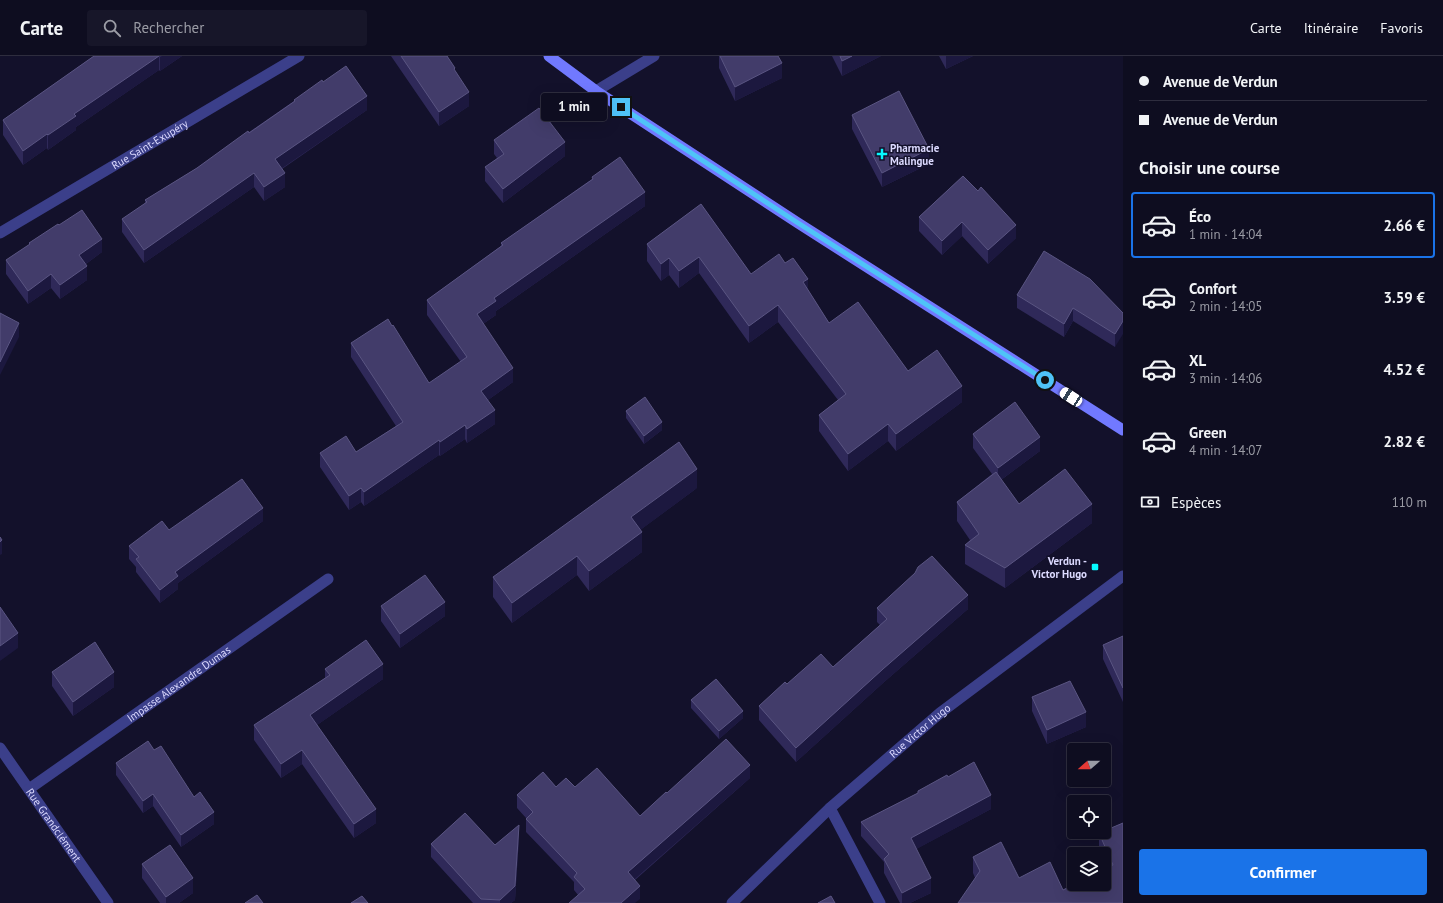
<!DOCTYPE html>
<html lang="fr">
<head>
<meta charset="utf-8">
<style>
  :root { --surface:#0e0d20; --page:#171629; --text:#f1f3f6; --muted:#9b9ca5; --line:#2e2d3e; --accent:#1a73e8 }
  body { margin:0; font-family:"PT Sans",sans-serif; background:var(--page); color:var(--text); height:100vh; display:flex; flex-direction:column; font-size:15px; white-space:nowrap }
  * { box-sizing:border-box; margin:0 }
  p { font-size:13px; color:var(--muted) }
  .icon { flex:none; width:22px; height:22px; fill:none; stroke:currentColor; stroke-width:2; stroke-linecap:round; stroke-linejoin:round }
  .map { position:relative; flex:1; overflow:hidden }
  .sheet { display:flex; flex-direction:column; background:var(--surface); width:320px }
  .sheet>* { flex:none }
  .top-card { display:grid; align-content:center; height:88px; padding:0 16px; background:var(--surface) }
  .needle { width:26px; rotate:250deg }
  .controls { position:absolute; left:1067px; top:687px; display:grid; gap:8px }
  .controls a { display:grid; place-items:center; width:44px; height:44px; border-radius:4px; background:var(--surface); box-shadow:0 4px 16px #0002,0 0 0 1px var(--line); font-size:20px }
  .end { position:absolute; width:18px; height:18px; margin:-9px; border:5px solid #4fc3f7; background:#111; box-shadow:0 0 0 2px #111 }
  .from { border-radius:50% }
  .bubble { position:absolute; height:28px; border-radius:4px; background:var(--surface); box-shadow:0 4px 16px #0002,0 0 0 1px var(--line); font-size:13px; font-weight:700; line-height:28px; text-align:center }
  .car { position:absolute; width:12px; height:24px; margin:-12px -6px; border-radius:5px; box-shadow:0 0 3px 1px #0007; background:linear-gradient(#fff 24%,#345 0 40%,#fff 0 76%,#345 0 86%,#fff 0) }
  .top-card b { display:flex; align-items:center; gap:14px; height:38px; font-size:15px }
  .top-card b+b { border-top:1px solid var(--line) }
  .top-card i { width:10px; height:10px; background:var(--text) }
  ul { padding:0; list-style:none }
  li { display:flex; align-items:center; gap:12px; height:66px; margin:0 8px 6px; padding:0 8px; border:2px solid transparent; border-radius:4px }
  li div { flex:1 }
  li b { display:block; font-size:15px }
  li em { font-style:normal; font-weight:700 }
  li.selected { border-color:var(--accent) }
  li>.icon { width:36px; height:36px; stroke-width:1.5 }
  h2 { padding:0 16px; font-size:18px; line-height:48px }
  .pay { display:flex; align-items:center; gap:10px; height:44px; padding:0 16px; font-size:15px }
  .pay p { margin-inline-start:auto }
  .action { display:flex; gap:8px; margin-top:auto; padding:8px 16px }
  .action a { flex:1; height:46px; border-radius:4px; background:var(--accent); color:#fff; font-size:16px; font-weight:700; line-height:46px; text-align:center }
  header { display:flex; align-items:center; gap:24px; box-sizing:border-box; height:56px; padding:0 20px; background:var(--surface); border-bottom:1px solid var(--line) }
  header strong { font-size:19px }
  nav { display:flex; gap:22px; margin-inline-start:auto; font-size:14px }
  .search { width:280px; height:36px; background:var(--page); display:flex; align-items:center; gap:10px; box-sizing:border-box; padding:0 14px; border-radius:4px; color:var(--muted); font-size:15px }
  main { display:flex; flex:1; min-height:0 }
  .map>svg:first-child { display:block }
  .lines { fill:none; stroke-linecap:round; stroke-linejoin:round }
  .minor { stroke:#3b3f8a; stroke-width:11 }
  .tertiary { stroke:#3b3f8a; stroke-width:11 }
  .secondary { stroke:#7179ff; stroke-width:11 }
  .wall { fill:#2f2959 }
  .shaded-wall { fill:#1c183f }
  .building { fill:#423c6a; stroke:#5a5582 }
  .route { stroke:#4fc3f7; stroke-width:5 }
  .poi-dot { fill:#06faff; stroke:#13112b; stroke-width:1.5 }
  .labels { text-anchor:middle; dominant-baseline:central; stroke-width:3; stroke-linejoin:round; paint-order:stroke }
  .street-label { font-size:11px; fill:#dcdaff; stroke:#13112b }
  .poi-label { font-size:11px; font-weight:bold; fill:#dcdaff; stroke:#13112b; text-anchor:start }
</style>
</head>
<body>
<header>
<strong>Carte</strong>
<div class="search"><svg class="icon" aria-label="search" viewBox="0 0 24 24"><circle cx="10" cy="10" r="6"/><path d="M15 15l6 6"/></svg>Rechercher</div>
<nav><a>Carte</a><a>Itinéraire</a><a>Favoris</a></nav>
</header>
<main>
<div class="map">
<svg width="1123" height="847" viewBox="0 0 1123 847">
  <rect width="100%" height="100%" fill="#13112b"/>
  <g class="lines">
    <g class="minor">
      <path d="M596,35L654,0"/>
      <path id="s1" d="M0,177L299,0"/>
      <path id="s2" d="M0,692L108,847"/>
      <path id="s3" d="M29,733L328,523"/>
      <path d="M830,752L880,847"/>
    </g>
    <path class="tertiary" id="s4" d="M732,847L830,752L940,657L1123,520"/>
    <path class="secondary" d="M549,0L596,35L798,167L1123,374"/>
  </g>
  <path class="wall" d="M94,0H182L160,15L159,14L76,71V74L48,94L47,92L23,109L3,79V64Z
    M391,0H447L469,50L439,70Z
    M719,0H778L782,22L735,45L719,12Z
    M832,0H881L842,20Z
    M939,0H973L946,13Z
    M323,26L367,54L282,113L285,131L264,145L254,131L144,207L122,176V163L145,148V144L197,112L294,45V44Z
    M852,59L929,108L882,131L852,73Z
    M494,84L565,100L503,147L485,125V111L497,102L494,98Z
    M963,120L1016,182L988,208L962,180L942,199L919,175V161Z
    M592,121L645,150L496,255V259L483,268L513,326L488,344L495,368L467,387L465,383L440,400L439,399L364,450L361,446L349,454L320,411V397L356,396L396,370L351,301V287L429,327L461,306L427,259V244L501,190V187L592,123Z
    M701,148L751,218L785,207L808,234L829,267L908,315L962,346L896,395L888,385L848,415L819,375V359L838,344L778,266L749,287L699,217L679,232L669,219L661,225L647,205V188Z
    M59,169L102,196L86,208L87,224L60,243L51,232L28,248L6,218V204L29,189V187Z
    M1017,239L1123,257L1115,291L1073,265L1064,281L1017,252Z
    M626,355L662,374L644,388L626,362Z
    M973,378L1040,395L1001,424L1019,448L1092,467L1005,532L965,508V489L970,484L957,465V446L992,418L973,392Z
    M697,432L640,474L642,496L589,535L577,519L512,567L493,541V521Z
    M263,465L178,527V533L160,547L136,516V511L129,503V490L169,474Z
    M381,550L445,560L400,592L381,565Z
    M877,552L968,553L883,627L796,706L759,664V650L787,628L833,611L880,569L877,566Z
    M1123,580V646L1103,603V589Z
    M325,613L383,623L317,669L376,767L354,782L302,708L281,722L254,684V669L325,622Z
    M52,616L114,631L73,660L52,630Z
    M1032,641L1086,671L1047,688L1032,655Z
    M691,644L743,662L719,683L691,652Z
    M154,694L194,741L214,768L181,791L153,750L143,757L116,719V707Z
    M948,721L991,753L916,793L931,837L910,847H900L884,817V806L861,780V766L918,737V735Z
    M750,722L635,824L640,843L578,839L574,834V826L526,776V762L517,752V739L556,731H575L640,760L667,737Z
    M1123,767V847L975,822L973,817V801L1019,822L1063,834L1107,812L1104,804V798H1101L1099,793V777Z
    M519,782L515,844L511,847H473L431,801V788L495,789Z
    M142,808L193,837L179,847H160L142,822Z"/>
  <path class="shaded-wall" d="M159,0V14L76,71V74L48,94V79L74,58Z
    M162,0H182L160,15V1Z
    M852,0H881L842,20V5Z
    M946,0H973L946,13Z
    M782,7V22L735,45V31Z
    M469,36V50L439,70V56Z
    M367,40V54L275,117V103Z
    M47,78V92L23,109V95Z
    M565,86V100L503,147V133Z
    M929,93V108L882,131V117Z
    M254,117V131L144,207V194Z
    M285,117V131L264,145V131Z
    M645,136V150L496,255V259L477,272V258L494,242Z
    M962,166V180L942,199V185Z
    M1016,169V182L988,208V194Z
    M102,183V196L79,213V199Z
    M699,201V217L679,232V215Z
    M669,202V219L661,225V208Z
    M87,210V224L60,243V229Z
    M51,218V232L28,248V235Z
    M808,223V240L803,226Z
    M778,249V266L749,287V270Z
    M1073,252V265L1064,281V268Z
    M1123,265V278L1115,291V278Z
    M19,267V281L0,319V306Z
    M513,312V326L481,349V335Z
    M962,330V346L896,395V378Z
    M495,354V368L467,387V373Z
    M662,366V374L644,388V380Z
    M888,368V385L848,415V398Z
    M465,369V383L440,400V386Z
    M1040,381V395L998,426V412Z
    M439,384V399L364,450V436Z
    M697,413V432L631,481V461Z
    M361,432V446L349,454V440Z
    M1092,448V467L1005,532V512Z
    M263,452V465L178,527V533L160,547V534L175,516Z
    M642,476V496L589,535V515Z
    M2,484V498L0,499V486Z
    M577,500V519L512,567V547Z
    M968,539V553L883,627L796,706V692L883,613Z
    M445,546V560L400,592V578Z
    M18,577V592L0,605V590Z
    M383,608V623L310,674V659Z
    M114,616V631L73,660V646Z
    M743,655V662L719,683V675Z
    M1086,656V671L1047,688V674Z
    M302,694V708L281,722V708Z
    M750,709V722L628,829V816Z
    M153,738V750L143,757V745Z
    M991,739V753L911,796V782Z
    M376,753V767L354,782V768Z
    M214,756V768L181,791V779Z
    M519,769V782L515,844L511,847H500V844Z
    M193,822V837L179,847H166V841Z
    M931,822V837L910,847H902V837Z
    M640,830V843L635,847H621Z"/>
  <path class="building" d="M94,0H159L74,58L76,60L48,79L47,78L23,95L3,64Z
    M401,0H447L455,12L454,13L469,36L439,56Z
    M720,0H778L782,7L735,31Z
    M840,0H852L842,5Z
    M346,10L367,40L275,103L285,117L264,131L254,117L144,194L122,163L147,146L145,144L197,112L248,75L249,77L295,45L294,44L322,24L323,26Z
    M899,35L929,93L882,117L852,59Z
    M539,52L565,86L503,133L485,111L504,98L494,84Z
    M620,101L645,136L494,242L496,245L477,258L513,312L481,335L495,354L467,373L465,369L440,386L439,384L364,436L361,432L349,440L320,397L346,380L356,396L403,366L351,287L388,263L392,270L393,269L429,327L467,301L427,244L503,189L501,187L593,123L592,121Z
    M963,120L978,135L981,131L1016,169L988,194L962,166L942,185L919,161Z
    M701,148L751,218L779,198L785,207L793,202L808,223L803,226L829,267L858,246L908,315L937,294L962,330L896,378L888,368L848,398L819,359L846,338L778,249L749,270L699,201L679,215L669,202L661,208L647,188Z
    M82,154L102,183L79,199L87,210L60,229L51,218L28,235L6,204L30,188L29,187L58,168L59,169Z
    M1044,195L1090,223L1123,257V265L1115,278L1073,252L1064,268L1017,239Z
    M0,257L19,267L0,306Z
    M645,341L662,366L644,380L626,355Z
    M1015,346L1040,381L998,412L973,378Z
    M679,386L697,413L631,461L642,476L589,515L577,500L512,547L493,521Z
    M1065,413L1092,448L1005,512L965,489L979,478L957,446L996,416L1019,448Z
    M242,423L263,452L175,516L178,520L160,534L136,503L139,501L129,490L162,465L169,474Z
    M0,481L2,484L0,486Z
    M932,500L968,539L883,613L796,692L759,650L785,626L787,628L821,598L833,611L887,563L877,552L915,517L918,511Z
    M425,519L445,546L400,578L381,550Z
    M0,551L18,577L0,590Z
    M1123,580V632L1103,589Z
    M366,584L383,608L310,659L376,753L354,768L302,694L281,708L254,669L330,619L325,613Z
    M95,586L114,616L73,646L52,616Z
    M716,623L743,655L719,675L691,644Z
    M1070,625L1086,656L1047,674L1032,641Z
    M726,683L750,709L628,816L640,830L621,847H569L585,833L574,821L577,817L526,763L533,756L517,739L543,716L556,731L566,722L575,731L597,712L640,760L666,736L667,737Z
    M148,685L154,694L161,690L194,741L200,736L214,756L181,779L153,738L143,745L116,707Z
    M974,706L991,739L911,782L931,822L902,837L884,803L889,798L861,766L918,737V735L947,719L948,721Z
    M465,757L495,789L519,769L515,830L500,844L481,843L431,788Z
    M1123,767V847H958L980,815L973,801L1001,786L1019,822L1050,806L1063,834L1075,828H1104V813L1113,809L1099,777L1102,776H1104V775Z
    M170,789L193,822L166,841L142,808Z
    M257,839L263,847H245Z
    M362,840L368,847H351Z
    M831,840L835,847H818Z"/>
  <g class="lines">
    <path class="route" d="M621,51L798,167L1045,324"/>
  </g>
  <g class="poi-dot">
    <path d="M880 92h4v4h4v4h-4v4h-4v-4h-4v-4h4z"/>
    <rect x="1091" y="507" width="8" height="8" rx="2"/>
  </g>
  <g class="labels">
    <g class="street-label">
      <text stroke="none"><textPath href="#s1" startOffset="174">Rue Saint-Exupéry</textPath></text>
      <text stroke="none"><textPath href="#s3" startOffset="183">Impasse Alexandre Dumas</textPath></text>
      <text stroke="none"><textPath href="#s4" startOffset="255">Rue Victor Hugo</textPath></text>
      <text stroke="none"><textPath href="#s2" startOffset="94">Rue Grandclément</textPath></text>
    </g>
    <g class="poi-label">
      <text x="890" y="92">Pharmacie<tspan x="890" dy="13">Malingue</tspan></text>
      <text x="1087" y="505" text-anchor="end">Verdun -<tspan x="1087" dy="13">Victor Hugo</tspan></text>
    </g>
  </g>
</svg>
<div class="controls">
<a><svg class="needle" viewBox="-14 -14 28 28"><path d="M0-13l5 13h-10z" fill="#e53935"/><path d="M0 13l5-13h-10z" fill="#9b9ca5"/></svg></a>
<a><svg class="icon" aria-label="locate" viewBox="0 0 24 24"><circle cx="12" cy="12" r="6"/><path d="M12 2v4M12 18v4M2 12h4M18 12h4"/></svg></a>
<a><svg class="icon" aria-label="layers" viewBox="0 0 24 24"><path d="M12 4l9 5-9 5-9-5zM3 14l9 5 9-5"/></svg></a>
</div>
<i class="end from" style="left:1045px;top:324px"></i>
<i class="end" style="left:621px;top:51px"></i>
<div class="bubble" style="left:541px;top:37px;width:66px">1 min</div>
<i class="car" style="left:1071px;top:341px;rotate:303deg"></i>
</div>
<section class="sheet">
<div class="top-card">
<b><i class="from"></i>Avenue de Verdun</b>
<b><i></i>Avenue de Verdun</b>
</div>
<h2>Choisir une course</h2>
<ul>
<li class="selected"><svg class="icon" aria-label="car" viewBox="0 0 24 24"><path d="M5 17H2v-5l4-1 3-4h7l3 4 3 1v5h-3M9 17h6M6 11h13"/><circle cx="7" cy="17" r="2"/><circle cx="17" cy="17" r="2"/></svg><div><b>Éco</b><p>1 min · 14:04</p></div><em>2.66 €</em></li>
<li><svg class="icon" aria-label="car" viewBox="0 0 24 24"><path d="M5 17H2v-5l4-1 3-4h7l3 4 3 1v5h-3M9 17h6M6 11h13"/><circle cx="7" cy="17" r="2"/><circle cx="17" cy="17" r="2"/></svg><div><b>Confort</b><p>2 min · 14:05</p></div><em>3.59 €</em></li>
<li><svg class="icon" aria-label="car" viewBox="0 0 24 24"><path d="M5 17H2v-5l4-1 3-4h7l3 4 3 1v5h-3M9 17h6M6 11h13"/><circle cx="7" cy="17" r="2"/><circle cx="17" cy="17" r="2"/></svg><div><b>XL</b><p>3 min · 14:06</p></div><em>4.52 €</em></li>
<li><svg class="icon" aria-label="car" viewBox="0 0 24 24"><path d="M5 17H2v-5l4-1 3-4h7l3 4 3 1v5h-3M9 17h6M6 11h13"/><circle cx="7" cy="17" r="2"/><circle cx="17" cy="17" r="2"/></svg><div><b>Green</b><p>4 min · 14:07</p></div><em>2.82 €</em></li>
</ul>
<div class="pay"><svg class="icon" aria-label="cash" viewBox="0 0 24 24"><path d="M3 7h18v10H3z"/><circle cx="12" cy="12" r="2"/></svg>Espèces<p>110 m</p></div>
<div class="action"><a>Confirmer</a></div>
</section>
</main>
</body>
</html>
